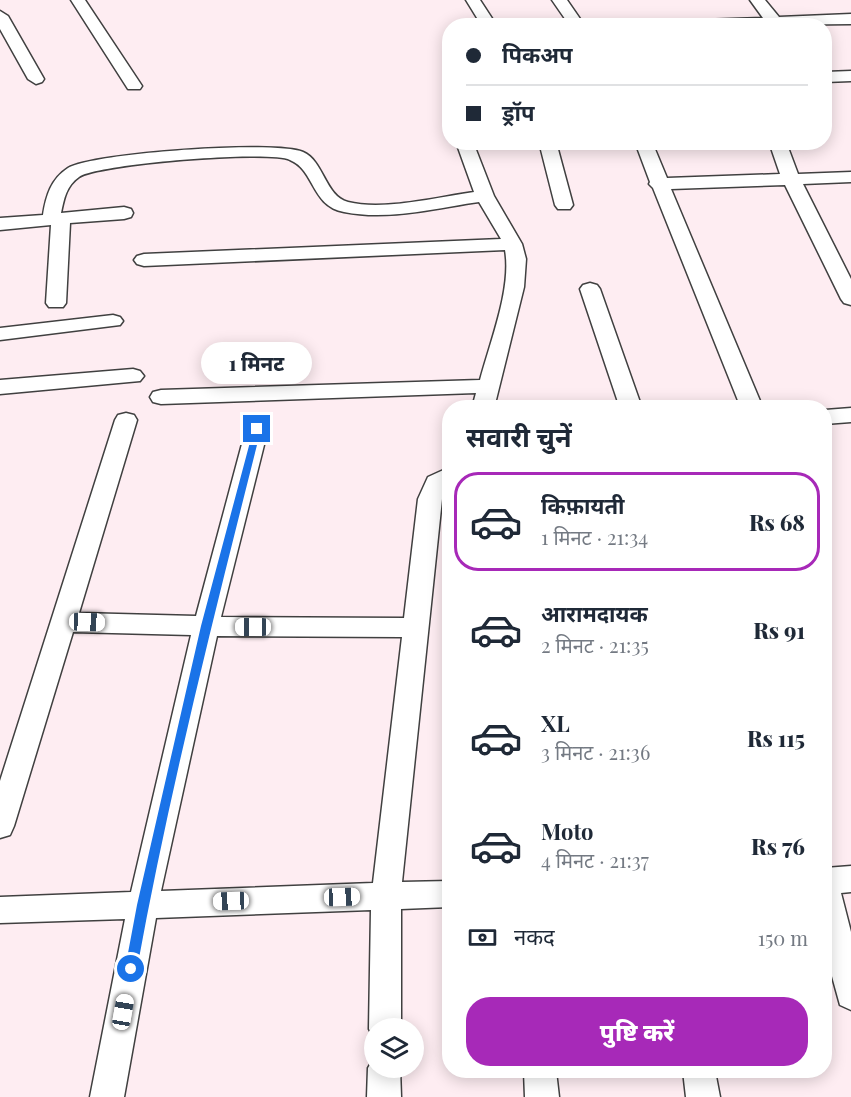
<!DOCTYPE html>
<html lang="hi">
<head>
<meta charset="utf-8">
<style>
  :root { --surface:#fff; --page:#f6f6f7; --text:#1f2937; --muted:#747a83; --line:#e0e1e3; --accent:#a729b8 }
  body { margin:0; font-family:"Playfair Display","Noto Sans Devanagari",serif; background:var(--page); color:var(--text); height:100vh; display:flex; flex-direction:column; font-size:22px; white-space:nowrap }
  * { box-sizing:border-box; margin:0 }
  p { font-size:20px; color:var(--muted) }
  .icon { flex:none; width:33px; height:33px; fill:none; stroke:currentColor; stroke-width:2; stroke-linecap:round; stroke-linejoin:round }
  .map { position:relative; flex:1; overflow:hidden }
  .details { position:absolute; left:442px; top:400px; width:390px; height:678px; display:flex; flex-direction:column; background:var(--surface); border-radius:24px; box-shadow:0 3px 15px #0003 }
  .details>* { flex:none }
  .banner { position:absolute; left:442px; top:18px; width:390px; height:132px; border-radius:24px; box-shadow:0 3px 15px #0003; display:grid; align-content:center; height:132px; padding:0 24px; background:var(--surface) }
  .controls { position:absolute; left:364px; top:1018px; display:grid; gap:12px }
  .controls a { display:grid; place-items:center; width:60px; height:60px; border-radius:50%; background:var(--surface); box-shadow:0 3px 15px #0003; font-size:30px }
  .end { position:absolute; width:27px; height:27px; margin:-14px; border:8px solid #1a73e8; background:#fff; box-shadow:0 0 0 3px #fff }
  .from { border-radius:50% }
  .bubble { position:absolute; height:42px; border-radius:21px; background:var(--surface); box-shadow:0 3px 15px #0003; font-size:20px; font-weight:800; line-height:42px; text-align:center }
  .car { position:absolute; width:18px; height:36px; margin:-18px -9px; border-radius:8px; box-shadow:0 0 4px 2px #0007; background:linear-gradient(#fff 24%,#345 0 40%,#fff 0 76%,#345 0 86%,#fff 0) }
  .banner b { display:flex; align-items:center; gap:21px; height:57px; font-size:22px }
  .banner b+b { border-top:2px solid var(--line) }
  .banner i { width:15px; height:15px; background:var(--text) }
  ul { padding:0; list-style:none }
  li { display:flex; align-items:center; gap:18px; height:99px; margin:0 12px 9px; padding:0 12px; border:3px solid transparent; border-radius:24px }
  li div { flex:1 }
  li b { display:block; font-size:22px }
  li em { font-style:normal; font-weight:800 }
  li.on { border-color:var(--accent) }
  li>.icon { width:54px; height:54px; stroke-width:1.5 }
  h2 { padding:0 24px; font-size:27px; line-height:72px }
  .pay { display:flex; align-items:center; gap:15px; height:66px; padding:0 24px; font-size:22px }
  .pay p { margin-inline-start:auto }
  .action { display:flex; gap:12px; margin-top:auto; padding:12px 24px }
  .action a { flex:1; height:69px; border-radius:24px; background:var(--accent); color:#fff; font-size:24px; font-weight:800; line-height:69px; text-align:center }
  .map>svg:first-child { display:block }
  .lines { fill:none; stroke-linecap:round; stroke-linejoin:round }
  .minor-casing { stroke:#404040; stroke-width:3 }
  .minor { fill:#fff; fill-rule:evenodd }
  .route { fill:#1a73e8 }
</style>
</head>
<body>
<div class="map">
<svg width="851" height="1097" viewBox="0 0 851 1097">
  <rect width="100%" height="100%" fill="#feedf2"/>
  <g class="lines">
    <defs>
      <path id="minor" d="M71,0H85L142,86L140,89H128Z
        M466,0H480L497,26H482Z
        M552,0H567L585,26H570Z
        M750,0H765L779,17L851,14V24L661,26L668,21L763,18Z
        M0,11L8,16L44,79L42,82L36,84L28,79L0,29Z
        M851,71V81L825,82V72Z
        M456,142H473L494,196L522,244L526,259L524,287L494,408H472L476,393L161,404L153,402L150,397L153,392L161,390L480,380C490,342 512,288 505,250L144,266L137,264L134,260L137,256L144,254L501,239L479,202C436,208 388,221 344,212C311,206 315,170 290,160C269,150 97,164 79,177C66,186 64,199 61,213L124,207L131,209L133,213L131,217L124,219L70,223L66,303L63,307H49L46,303L51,225L0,230V218L43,215C46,196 51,179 68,168C93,153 275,140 303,152C324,161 325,196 348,202C384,211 437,197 474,192Z
        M539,142H556L573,205L570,209H558L555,205Z
        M635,142H652L667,178L780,174L769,142H786L798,174L851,172V182L803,184L851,279V305L844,303L841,299L785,185L671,189L763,408H741L653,188L649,184L650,182Z
        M590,283L597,285L600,289L642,408H620L580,289L583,285Z
        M113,315L120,317L123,321L120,325L0,340V328Z
        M133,369L140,371L144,376L140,381L0,394V380Z
        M851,408V422L825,424V410Z
        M126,413L134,415L137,420L79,613L196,616L246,429L249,424L257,422L265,424L268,429L221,617L404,618L418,499L428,477L450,467V485L446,488L442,499L402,882L450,881V907L401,909V1029H375V1040L369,1029L371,910L156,918L124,1097H90L125,919L0,923V897L131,892L191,635L73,632L14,826L10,835L0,838V781L115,420L118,415ZM217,636L402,637L373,883L161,891Z
        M851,866V892L841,893L851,932V1010L840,1005L825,951V868Z
        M375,1056V1068H400L401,1097H367L368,1068Z
        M524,1071H556L559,1097H525Z
        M683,1071H715L720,1097H686Z"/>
    </defs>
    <use href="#minor" class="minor-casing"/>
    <use href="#minor" class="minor"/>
  </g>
  <path class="route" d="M254,427L261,429C216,608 170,787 137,969L131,975L125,969L137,905L201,626Z"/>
</svg>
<div class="controls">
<a><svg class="icon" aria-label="layers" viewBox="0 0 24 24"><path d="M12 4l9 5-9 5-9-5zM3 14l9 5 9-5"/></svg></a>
</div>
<i class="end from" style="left:131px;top:969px"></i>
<i class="end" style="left:257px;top:429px"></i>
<div class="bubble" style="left:201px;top:342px;width:111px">1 मिनट</div>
<i class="car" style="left:87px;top:622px;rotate:92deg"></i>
<i class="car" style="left:253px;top:627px;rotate:270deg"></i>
<i class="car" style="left:342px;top:897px;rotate:88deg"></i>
<i class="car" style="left:231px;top:901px;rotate:268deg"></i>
<i class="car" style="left:123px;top:1012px;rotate:10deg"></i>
<div class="banner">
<b><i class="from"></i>पिकअप</b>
<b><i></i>ड्रॉप</b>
</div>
<section class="details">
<h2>सवारी चुनें</h2>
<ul>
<li class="on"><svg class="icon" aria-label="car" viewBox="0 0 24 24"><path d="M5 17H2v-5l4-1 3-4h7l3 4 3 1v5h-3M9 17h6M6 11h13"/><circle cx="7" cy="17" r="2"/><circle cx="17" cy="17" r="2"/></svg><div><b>किफ़ायती</b><p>1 मिनट · 21:34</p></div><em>Rs 68</em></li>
<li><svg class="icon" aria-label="car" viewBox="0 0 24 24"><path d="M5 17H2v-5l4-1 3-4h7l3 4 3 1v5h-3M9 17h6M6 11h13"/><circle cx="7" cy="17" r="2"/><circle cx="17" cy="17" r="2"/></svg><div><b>आरामदायक</b><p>2 मिनट · 21:35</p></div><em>Rs 91</em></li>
<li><svg class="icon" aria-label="car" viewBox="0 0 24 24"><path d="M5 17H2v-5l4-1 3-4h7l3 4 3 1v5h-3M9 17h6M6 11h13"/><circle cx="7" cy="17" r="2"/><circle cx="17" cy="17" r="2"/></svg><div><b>XL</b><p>3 मिनट · 21:36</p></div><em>Rs 115</em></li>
<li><svg class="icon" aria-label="car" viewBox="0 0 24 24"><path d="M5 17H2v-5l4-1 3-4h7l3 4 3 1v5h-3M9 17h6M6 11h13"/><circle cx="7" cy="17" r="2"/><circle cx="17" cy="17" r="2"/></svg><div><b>Moto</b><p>4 मिनट · 21:37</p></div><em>Rs 76</em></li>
</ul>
<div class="pay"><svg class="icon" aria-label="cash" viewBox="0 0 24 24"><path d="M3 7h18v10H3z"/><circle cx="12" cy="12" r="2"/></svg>नकद<p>150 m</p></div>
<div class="action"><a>पुष्टि करें</a></div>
</section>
</div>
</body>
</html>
